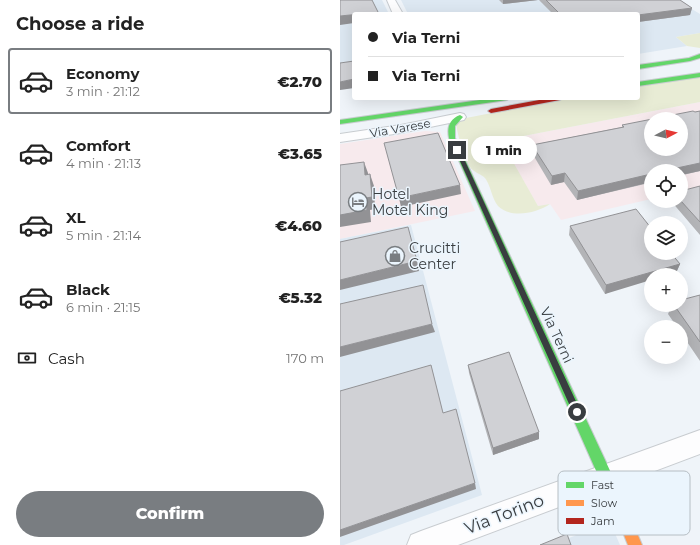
<!DOCTYPE html>
<html lang="en">
<head>
<meta charset="utf-8">
<style>
  :root { --surface:#fff; --page:#f6f6f6; --text:#222; --muted:#767676; --line:#e0e0e0; --accent:#797d81 }
  body { margin:0; font-family:Montserrat,sans-serif; background:var(--page); color:var(--text); height:100vh; display:flex; flex-direction:column; font-size:15px; white-space:nowrap }
  * { box-sizing:border-box; margin:0 }
  p { font-size:13px; color:var(--muted) }
  .icon { flex:none; width:22px; height:22px; fill:none; stroke:currentColor; stroke-width:2; stroke-linecap:round; stroke-linejoin:round }
  .map { position:relative; flex:1; overflow:hidden }
  .details { display:flex; flex-direction:column; background:var(--surface); width:340px }
  .details>* { flex:none }
  .banner { position:absolute; left:12px; top:12px; width:288px; height:88px; border-radius:4px; box-shadow:0 4px 16px #0002; display:grid; align-content:center; height:88px; padding:0 16px; background:var(--surface) }
  .needle { width:26px; rotate:83deg }
  .fabs { position:absolute; left:304px; top:112px; display:grid; gap:8px }
  .fabs a { display:grid; place-items:center; width:44px; height:44px; border-radius:50%; background:var(--surface); box-shadow:0 4px 16px #0002; font-size:20px }
  .end { position:absolute; width:18px; height:18px; margin:-9px; border:5px solid #393d40; background:#fff; box-shadow:0 0 0 2px #fff }
  .from { border-radius:50% }
  .bubble { position:absolute; height:28px; border-radius:14px; background:var(--surface); box-shadow:0 4px 16px #0002; font-size:13px; font-weight:800; line-height:28px; text-align:center }
  .banner b { display:flex; align-items:center; gap:14px; height:38px; font-size:15px }
  .banner b+b { border-top:1px solid var(--line) }
  .banner i { width:10px; height:10px; background:var(--text) }
  ul { padding:0; list-style:none }
  li { display:flex; align-items:center; gap:12px; height:66px; margin:0 8px 6px; padding:0 8px; border:2px solid transparent; border-radius:4px }
  li div { flex:1 }
  li b { display:block; font-size:15px }
  li em { font-style:normal; font-weight:800 }
  li.selected { border-color:var(--accent) }
  li>.icon { width:36px; height:36px; stroke-width:1.5 }
  h2 { padding:0 16px; font-size:18px; line-height:48px }
  .pay { display:flex; align-items:center; gap:10px; height:44px; padding:0 16px; font-size:15px }
  .pay p { margin-inline-start:auto }
  .primary-button { display:flex; gap:8px; margin-top:auto; padding:8px 16px }
  .primary-button a { flex:1; height:46px; border-radius:24px; background:var(--accent); color:#fff; font-size:16px; font-weight:800; line-height:46px; text-align:center }
  main { display:flex; flex:1; min-height:0 }
  .map>svg:first-child { display:block }
  .commercial { fill:#f7eaed; fill-rule:evenodd }
  .built { fill:#dde8f2 }
  .green { fill:#e8ecd5 }
  .lines { fill:none; stroke-linecap:round; stroke-linejoin:round }
  .street-casing { stroke:#c8ccd0; stroke-width:2 }
  .fast-casing { stroke:#c8ccd0; stroke-width:2 }
  .slow-casing { stroke:#c8ccd0; stroke-width:2 }
  .jam-casing { stroke:#c8ccd0; stroke-width:2 }
  .street { fill:#fdfdfe; fill-rule:evenodd }
  .fast { fill:#63d668; fill-rule:evenodd }
  .slow { fill:#ff974d; fill-rule:evenodd }
  .jam { fill:#b3261e; fill-rule:evenodd }
  .wall { fill:#b3b4b7 }
  .shaded-wall { fill:#929295 }
  .building { fill:#d0d1d5; stroke:#929295; fill-rule:evenodd }
  .route { fill:#393d40 }
  .labels { text-anchor:middle; dominant-baseline:central; stroke-width:3; stroke-linejoin:round; paint-order:stroke }
  .far-street-label { font-size:12px; fill:#393d40; stroke:#ebf5fd }
  .poi-label { font-size:14px; fill:#393d40; stroke:#ebf5fd; text-anchor:start }
  .street-label { font-size:14px; fill:#393d40; stroke:#ebf5fd }
  .near-street-label { font-size:17px; fill:#393d40; stroke:#ebf5fd }
  .key { fill:#ebf5fd; stroke:#b6bec4; stroke-width:1 }
  .key-label { font-size:11px; fill:#393d40 }
</style>
</head>
<body>
<main>
<section class="details">
<h2>Choose a ride</h2>
<ul>
<li class="selected"><svg class="icon" aria-label="car" viewBox="0 0 24 24"><path d="M5 17H2v-5l4-1 3-4h7l3 4 3 1v5h-3M9 17h6M6 11h13"/><circle cx="7" cy="17" r="2"/><circle cx="17" cy="17" r="2"/></svg><div><b>Economy</b><p>3 min · 21:12</p></div><em>€2.70</em></li>
<li><svg class="icon" aria-label="car" viewBox="0 0 24 24"><path d="M5 17H2v-5l4-1 3-4h7l3 4 3 1v5h-3M9 17h6M6 11h13"/><circle cx="7" cy="17" r="2"/><circle cx="17" cy="17" r="2"/></svg><div><b>Comfort</b><p>4 min · 21:13</p></div><em>€3.65</em></li>
<li><svg class="icon" aria-label="car" viewBox="0 0 24 24"><path d="M5 17H2v-5l4-1 3-4h7l3 4 3 1v5h-3M9 17h6M6 11h13"/><circle cx="7" cy="17" r="2"/><circle cx="17" cy="17" r="2"/></svg><div><b>XL</b><p>5 min · 21:14</p></div><em>€4.60</em></li>
<li><svg class="icon" aria-label="car" viewBox="0 0 24 24"><path d="M5 17H2v-5l4-1 3-4h7l3 4 3 1v5h-3M9 17h6M6 11h13"/><circle cx="7" cy="17" r="2"/><circle cx="17" cy="17" r="2"/></svg><div><b>Black</b><p>6 min · 21:15</p></div><em>€5.32</em></li>
</ul>
<div class="pay"><svg class="icon" aria-label="cash" viewBox="0 0 24 24"><path d="M3 7h18v10H3z"/><circle cx="12" cy="12" r="2"/></svg>Cash<p>170 m</p></div>
<div class="primary-button"><a>Confirm</a></div>
</section>
<div class="map">
<svg width="360" height="545" viewBox="0 0 360 545">
  <rect width="100%" height="100%" fill="#eff4f9"/>
  <path class="commercial" d="M360,102V188L341,192V171H311V199L221,220L210,204L198,206L163,146L171,144L168,139ZM311,119H341V149H311Z
    M85,131L100,132L135,211L0,239V144Z"/>
  <path class="built" d="M0,0H42L49,14H14V88L0,90Z
    M61,0H337L360,14V33L336,37L347,46L298,54V14H68Z
    M71,225L142,495L4,545H0V239Z
    M270,522L280,545H211Z"/>
  <path class="green" d="M360,33V48L347,46L336,37Z
    M360,77V102L168,139L171,144L164,146L198,206L210,204C197,213 171,219 158,206C152,199 151,186 145,178C141,174 133,172 130,167C123,155 118,137 116,123L126,118L231,98H298V86Z"/>
  <g class="lines">
    <defs>
      <path id="street" d="M47,0H55L63,14H53Z
        M120,113L124,114L126,117L124,120L61,133L0,142V134L61,125Z
        M360,430V454L118,545H67L71,535L81,531Z"/>
      <path id="fast" d="M360,54V58L350,61L298,69V65L349,58Z
        M360,73V77L298,86V82Z
        M154,98H170L167,100L0,124V120Z
        M120,115L123,117L115,126V138L279,490L280,495L279,500L274,501L269,500L109,138C107,128 109,119 120,115Z"/>
      <path id="slow" d="M274,489L279,490L302,545H288L268,495L269,490Z"/>
      <path id="jam" d="M210,98H223L220,100L151,113L148,111L151,109Z"/>
    </defs>
    <use href="#street" class="street-casing"/>
    <use href="#fast" class="fast-casing"/>
    <use href="#slow" class="slow-casing"/>
    <use href="#jam" class="jam-casing"/>
    <use href="#street" class="street"/>
    <use href="#fast" class="fast"/>
    <use href="#slow" class="slow"/>
    <use href="#jam" class="jam"/>
  </g>
  <path class="wall" d="M159,0H198L163,4Z
    M199,0H340L352,8L350,15L298,22V14H213Z
    M360,111V171L237,200L224,182L211,185L192,153V145L282,127V125Z
    M360,186V235L331,201H341Z
    M230,226L340,264L336,273L330,275H311L265,294L229,235Z
    M360,295V361L341,333V327H337L328,314L332,305H341Z
    M128,365L199,439L153,455L129,373Z"/>
  <path class="shaded-wall" d="M163,0H198L163,4Z
    M352,8L350,15L298,22V15Z
    M14,14V23L0,25V16Z
    M14,79V88L0,90V82Z
    M24,162L28,173V186L25,175Z
    M360,163V171L341,175V171H323Z
    M225,173L224,182L211,185L212,176Z
    M30,174L34,186L35,209L30,210L31,222L0,227V215L26,198Z
    M311,174V182L237,200L238,191Z
    M120,185L121,194L61,207L59,198Z
    M77,261L79,271L0,290V280Z
    M340,264L336,273L330,275H311V280L265,294L266,285Z
    M92,324L95,332L0,357V347Z
    M199,432V439L153,455V448Z
    M135,483L136,489L0,537V530Z"/>
  <path class="building" d="M0,0H32L39,14H20L0,16Z
    M206,0H340L352,8L298,15V14H242L238,13L235,14H220Z
    M14,61V79L0,82V63Z
    M353,111L355,112L360,111V163L323,171H311V174L238,191L225,173L212,176L192,145L284,127L282,125ZM311,119H341V149H311Z
    M98,133L120,185L59,198L44,143Z
    M24,162L25,175L30,174L32,197L26,198L27,210L0,215V165Z
    M360,186V222L341,201V191Z
    M296,209L311,228V253H331L340,264L266,285L230,226Z
    M68,227L77,261L0,280V242Z
    M83,285L92,324L0,347V304Z
    M360,295V342L334,305H341V300Z
    M169,352L199,432L153,448L128,365Z
    M91,365L103,413L116,409L135,483L0,530V391Z
    M227,534L231,545H200Z"/>
  <path class="route" d="M117,148L120,150L240,410L241,412L240,415H234L115,150Z"/>
  <defs>
    <symbol id="hotel-ring" viewBox="-11 -11 22 22"><circle r="9.5" fill="#ebf5fd" stroke="#797d81" stroke-width="1.5"/><path d="M-6-4.5h1.5V1H6V5H4.5V3h-9V5H-6ZM-4 0a1.8 1.8 0 1 1 3.6 0ZM.5 0V-2.5h3Q6-2.5 6 0Z" fill="#797d81"/></symbol>
    <symbol id="shop-ring" viewBox="-11 -11 22 22"><circle r="9.5" fill="#ebf5fd" stroke="#797d81" stroke-width="1.5"/><path d="M-5-2.5h2.3a2.7 3.5 0 0 1 5.4 0H5L5.5 6h-11ZM-1.5-2.5h3a1.5 2.3 0 0 0-3 0Z" fill="#797d81"/></symbol>
  </defs>
  <g fill-rule="evenodd">
    <use href="#hotel-ring" x="7" y="191" width="22" height="22"/>
    <use href="#shop-ring" x="44" y="245" width="22" height="22"/>
  </g>
  <g class="labels">
    <g class="far-street-label">
      <text transform="translate(60 128) rotate(-10)">Via Varese</text>
    </g>
    <g class="poi-label">
      <text x="32" y="194">Hotel<tspan x="32" dy="16">Motel King</tspan></text>
      <text x="69" y="248">Crucitti<tspan x="69" dy="16">Center</tspan></text>
    </g>
    <g class="street-label">
      <text transform="translate(217 335) rotate(65)">Via Terni</text>
    </g>
    <g class="near-street-label">
      <text transform="translate(164 514) rotate(-21)">Via Torino</text>
    </g>
  </g>
  <rect x="218" y="471" width="132" height="64" rx="6" class="key"/>
  <rect x="226" y="482" width="18" height="6" fill="#63d668"/>
  <rect x="226" y="500" width="18" height="6" fill="#ff974d"/>
  <rect x="226" y="518" width="18" height="6" fill="#b3261e"/>
  <g class="key-label">
    <text x="251" y="489">Fast</text>
    <text x="251" y="507">Slow</text>
    <text x="251" y="525">Jam</text>
  </g>
</svg>
<div class="fabs">
<a><svg class="needle" viewBox="-14 -14 28 28"><path d="M0-13l5 13h-10z" fill="#e53935"/><path d="M0 13l5-13h-10z" fill="#767676"/></svg></a>
<a><svg class="icon" aria-label="locate" viewBox="0 0 24 24"><circle cx="12" cy="12" r="6"/><path d="M12 2v4M12 18v4M2 12h4M18 12h4"/></svg></a>
<a><svg class="icon" aria-label="layers" viewBox="0 0 24 24"><path d="M12 4l9 5-9 5-9-5zM3 14l9 5 9-5"/></svg></a>
<a>+</a>
<a>−</a>
</div>
<i class="end from" style="left:237px;top:412px"></i>
<i class="end" style="left:117px;top:150px"></i>
<div class="bubble" style="left:131px;top:136px;width:66px">1 min</div>
<div class="banner">
<b><i class="from"></i>Via Terni</b>
<b><i></i>Via Terni</b>
</div>
</div>
</main>
</body>
</html>
